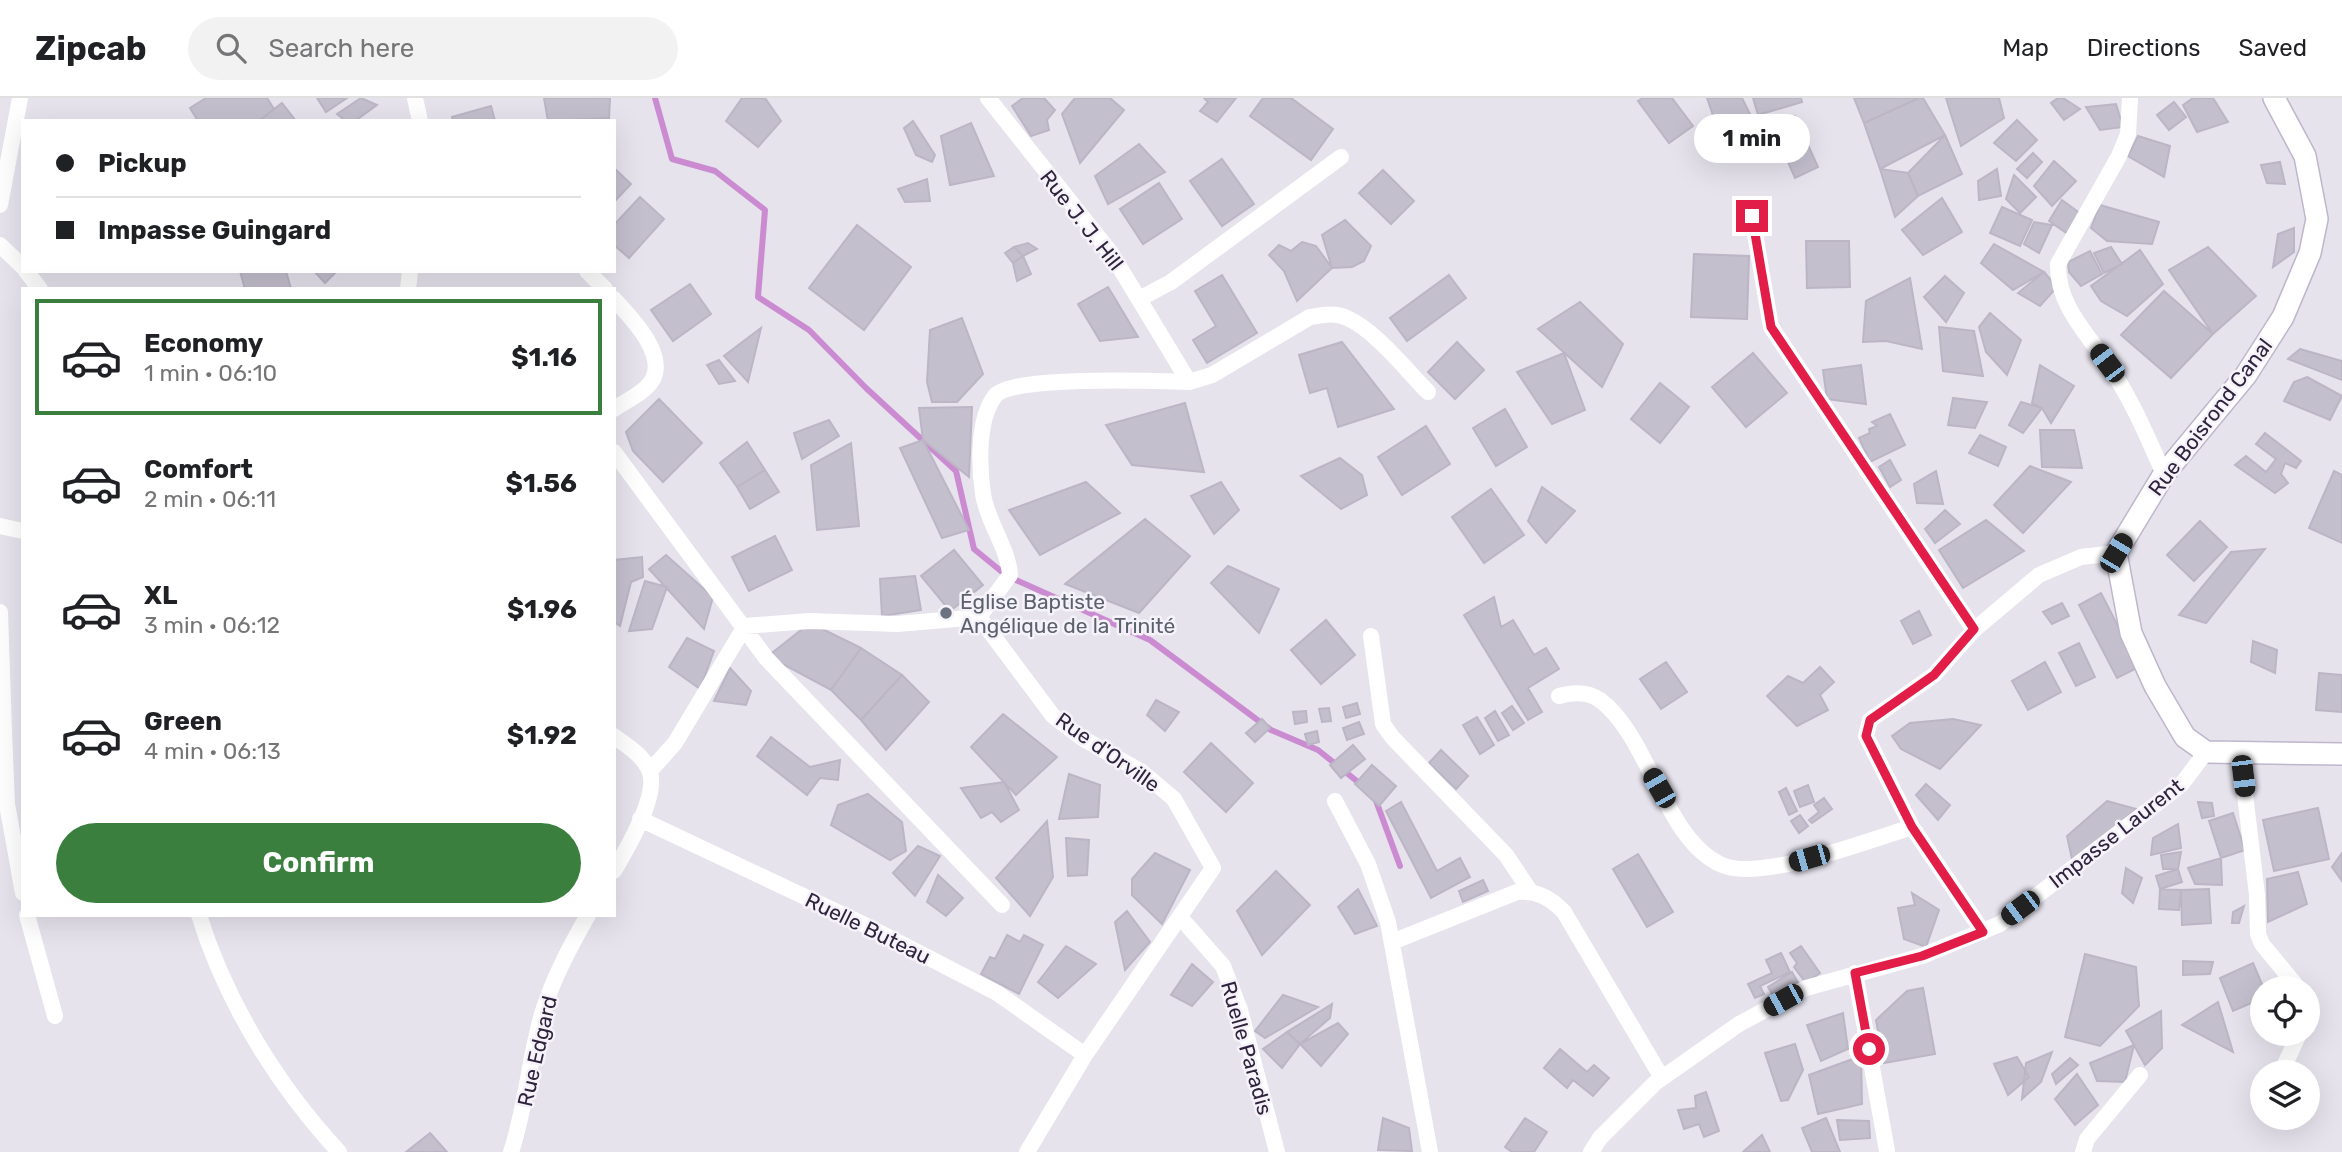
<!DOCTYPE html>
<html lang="en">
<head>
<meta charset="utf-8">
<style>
  :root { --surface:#fff; --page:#f2f2f2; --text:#202124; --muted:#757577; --line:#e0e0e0; --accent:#3b7f3e }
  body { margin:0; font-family:Rubik,sans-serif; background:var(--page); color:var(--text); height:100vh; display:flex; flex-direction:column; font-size:26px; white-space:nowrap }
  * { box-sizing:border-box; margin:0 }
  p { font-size:23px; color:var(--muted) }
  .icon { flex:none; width:38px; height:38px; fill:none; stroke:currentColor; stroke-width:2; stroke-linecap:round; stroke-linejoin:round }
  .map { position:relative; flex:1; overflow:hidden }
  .drawer { position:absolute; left:21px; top:189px; width:595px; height:630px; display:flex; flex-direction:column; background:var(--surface); border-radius:0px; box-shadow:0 7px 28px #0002 }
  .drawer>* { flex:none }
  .hud { position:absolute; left:21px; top:21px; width:595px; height:154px; border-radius:0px; box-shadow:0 7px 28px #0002; display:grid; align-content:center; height:154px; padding:0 35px; background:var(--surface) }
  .controls { position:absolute; left:2250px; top:878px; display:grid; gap:14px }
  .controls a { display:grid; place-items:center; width:70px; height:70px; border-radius:50%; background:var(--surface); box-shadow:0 7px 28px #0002; font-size:35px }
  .end { position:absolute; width:32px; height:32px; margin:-16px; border:9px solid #e11d48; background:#fff; box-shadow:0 0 0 4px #fff }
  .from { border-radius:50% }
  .bubble { position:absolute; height:49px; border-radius:24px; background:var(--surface); box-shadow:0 7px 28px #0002; font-size:23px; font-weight:700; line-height:49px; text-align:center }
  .car { position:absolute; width:21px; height:42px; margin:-21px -10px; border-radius:9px; box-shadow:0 0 5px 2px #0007; background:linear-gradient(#222 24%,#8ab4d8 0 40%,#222 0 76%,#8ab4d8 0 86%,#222 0) }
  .hud b { display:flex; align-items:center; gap:24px; height:66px; font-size:26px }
  .hud b+b { border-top:2px solid var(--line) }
  .hud i { width:18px; height:18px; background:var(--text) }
  ul { padding:12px 0 0; list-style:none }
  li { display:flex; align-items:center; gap:21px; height:116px; margin:0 14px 10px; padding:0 21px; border:4px solid transparent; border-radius:0px }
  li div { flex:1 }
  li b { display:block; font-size:26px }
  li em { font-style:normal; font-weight:700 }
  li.selected { border-color:var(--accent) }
  li>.icon { width:63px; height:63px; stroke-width:1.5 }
  .action { display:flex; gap:14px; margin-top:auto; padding:14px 35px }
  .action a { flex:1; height:80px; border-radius:42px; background:var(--accent); color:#fff; font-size:28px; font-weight:700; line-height:80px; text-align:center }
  header { display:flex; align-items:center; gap:42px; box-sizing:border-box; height:98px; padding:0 35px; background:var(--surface); border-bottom:2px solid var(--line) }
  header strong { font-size:33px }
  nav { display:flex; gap:38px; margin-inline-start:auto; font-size:24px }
  .search { width:490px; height:63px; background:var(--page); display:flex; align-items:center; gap:18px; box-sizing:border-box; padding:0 24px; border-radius:38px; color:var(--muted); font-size:26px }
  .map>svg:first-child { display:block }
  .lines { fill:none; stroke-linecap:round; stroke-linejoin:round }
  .stream { stroke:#cb8bd1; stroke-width:6 }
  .building { fill:#c4bfcd; stroke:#bbb5c6; stroke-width:2 }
  .secondary-casing { stroke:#bfb6cc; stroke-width:24 }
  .street { stroke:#fff; stroke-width:16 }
  .secondary { stroke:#fff; stroke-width:21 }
  .route { stroke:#e11d48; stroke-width:9 }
  .worship-dot { fill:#6b7280; stroke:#f5f3f9; stroke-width:2.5 }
  .labels { text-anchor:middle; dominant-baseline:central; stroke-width:5; stroke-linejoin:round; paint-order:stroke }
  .street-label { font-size:21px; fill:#30233e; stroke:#f5f3f9 }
  .worship-label { font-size:21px; fill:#5b616d; stroke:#f5f3f9; text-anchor:start }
</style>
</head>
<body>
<header>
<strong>Zipcab</strong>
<div class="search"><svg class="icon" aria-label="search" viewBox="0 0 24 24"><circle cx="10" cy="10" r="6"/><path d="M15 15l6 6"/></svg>Search here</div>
<nav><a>Map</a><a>Directions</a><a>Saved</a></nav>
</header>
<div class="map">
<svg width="2342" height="1054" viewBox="0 0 2342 1054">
  <rect width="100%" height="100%" fill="#e6e3ed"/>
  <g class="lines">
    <path class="stream" d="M655,0L672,61L715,73L765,112L758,199L809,232L866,290L956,373L974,451L1007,478L1150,542L1271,632L1318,652L1363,688
      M1375,700L1400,768"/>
  </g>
  <path class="building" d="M206,0H267L274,11L259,23H198L190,10Z
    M317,0H347L326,14Z
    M361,0L377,7L355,23H346L337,16Z
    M544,0H610L609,20L548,23Z
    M742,0H765L781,23L758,49L726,23Z
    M1023,0H1044L1055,12L1047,22L1049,32L1031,38L1012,8Z
    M1075,0H1110L1124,12L1080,65L1062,16Z
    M1204,0H1236L1217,24L1200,13L1208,4Z
    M1263,0H1291L1333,31L1311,62L1250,18Z
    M1643,0H1672L1693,28L1669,45L1638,3Z
    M1707,0H1742L1757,30L1724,49Z
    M1753,0H1801L1802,4L1758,17Z
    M1854,0H1919L1864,25Z
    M1919,0H1923L1945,37L1880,71L1864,25Z
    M1946,0H1999L2004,20L1961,48Z
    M2058,0H2063L2080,11L2064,22L2051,5Z
    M2193,0H2213L2228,24L2197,34L2183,7Z
    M2174,4L2186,19L2169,32L2157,17Z
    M282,5L296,23H259Z
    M2116,6L2123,29L2100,32L2086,9Z
    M491,8L495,23H453L452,19Z
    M1795,18L1818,69L1795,80L1784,55L1764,64L1752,39Z
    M2017,22L2037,42L2016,63L1994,45Z
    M913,23L935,57L932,64L916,57L904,30Z
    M971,25L994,78L950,87L941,38Z
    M1945,37L1962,76L1918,98L1908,75Z
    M2138,38L2170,48L2164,79L2128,58Z
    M1139,46L1165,74L1108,106L1095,78Z
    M2033,55L2042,64L2027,80L2017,71Z
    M1222,61L1254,106L1222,128L1190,83Z
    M2054,63L2076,83L2052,108L2034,88Z
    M2280,64L2285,86L2267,85L2261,67Z
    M614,70L631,86L614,104Z
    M1880,71L1908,75L1918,98L1895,119Z
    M1997,71L2001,98L1979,102L1978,83Z
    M1383,72L1414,103L1391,126L1359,95Z
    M2014,77L2036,99L2020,115L2006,101Z
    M927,81L930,103L905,104L898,91Z
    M1159,85L1182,121L1143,146L1120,111Z
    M640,99L664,121L629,160L614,147V127Z
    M1942,100L1962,134L1923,157L1902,132Z
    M2062,102L2081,116L2068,136L2049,123Z
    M2100,107L2159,124L2152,146L2107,143L2091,130Z
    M2002,109L2032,122L2020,148L1990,135Z
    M1345,122L1371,148L1364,163L1352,169L1332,170L1322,137Z
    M2034,124L2052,127L2039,155L2024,146Z
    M857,127L911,169L864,232L809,190Z
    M2294,130V154L2273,169L2278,136Z
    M1806,143H1849L1850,189L1807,190Z
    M1302,144L1316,148L1332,170L1297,203L1284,173L1269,157L1279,147L1291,153Z
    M1028,145L1037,151L1023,158L1014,149Z
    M1994,146L2044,174L2013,192L1981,165Z
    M1014,149L1023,158L1013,165L1005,155Z
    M2111,149L2122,166L2104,175L2094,155Z
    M2208,149L2256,198L2213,236L2169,172Z
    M2140,152L2163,186L2127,218L2101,203L2091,188Z
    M2090,153L2102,176L2081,188L2069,174L2068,164Z
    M1694,156L1749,158L1747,221L1691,219Z
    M1023,158L1031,176L1017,183L1013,165Z
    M240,173H286L291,191H245Z
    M314,173H337L325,185Z
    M2044,174L2057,189L2040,208L2018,195Z
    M1222,177L1257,235L1207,265L1193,242L1216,228L1195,193Z
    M1449,177L1466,200L1407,243L1390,220Z
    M1945,178L1964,195L1946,224L1924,199Z
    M1910,180L1922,251L1886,243L1863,244L1866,203Z
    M690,186L711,216L673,243L651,212Z
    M1108,189L1138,239L1100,243L1078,206Z
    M2164,193L2213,236L2171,280L2121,237Z
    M1580,204L1623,246L1602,289L1538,231Z
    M1990,215L2021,242L2007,277L1986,254L1979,229Z
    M962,220L983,276L957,304H932L927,284L930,232Z
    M1939,229L1974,233L1983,278L1943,273Z
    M761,230L748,284L724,258Z
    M1342,244L1394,311L1338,329L1327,290L1310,295L1299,257Z
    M1457,244L1484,272L1455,301L1428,274Z
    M2300,251L2342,263V282L2288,261Z
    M1564,255L1585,312L1552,326L1517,274Z
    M1753,255L1787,295L1746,329L1712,289Z
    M719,262L735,283L719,286L707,267Z
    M1861,267L1866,306L1827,301L1823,272Z
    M2040,267L2074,288L2051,325L2042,310L2032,305Z
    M2307,279L2342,298L2330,322L2284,303L2294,284Z
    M1660,285L1689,309L1660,345L1631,321Z
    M1953,300L1987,304L1975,330L1948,327Z
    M659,301L702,345L663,384L633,353L626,334Z
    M2021,304L2042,310L2023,335L2009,327Z
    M1185,305L1204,374L1132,367L1106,327Z
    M972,309L969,379L923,342L919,310Z
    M1505,311L1527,349L1496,368L1473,330Z
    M1890,316L1905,347L1870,364L1859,340L1870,335L1869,331L1877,328L1872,324Z
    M829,322L839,338L802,361L794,335Z
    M1426,328L1450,366L1402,397L1378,359Z
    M2040,332H2074L2082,370L2042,369Z
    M2265,335L2301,363L2296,370L2285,365L2281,376L2288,385L2275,395L2235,367L2246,358L2266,374L2276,361L2256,346Z
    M1980,337L2006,349L1998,368L1969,355Z
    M923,342L969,432L942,440L900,350Z
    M747,344L765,372L737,389L720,365Z
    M851,345L859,428L817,432L811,367Z
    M1340,360L1362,377L1367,397L1341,411L1301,378Z
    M1890,362L1901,382L1890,389L1879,369Z
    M2030,368L2071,384L2023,435L1994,407Z
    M765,372L779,394L750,411L737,389Z
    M1936,373L1943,406L1917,405L1914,386Z
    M2334,373L2342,377V445L2309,430Z
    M1086,384L1120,415L1040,457L1009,412Z
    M1221,384L1239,412L1214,436L1191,398Z
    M1542,389L1575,413L1546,445L1528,423Z
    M1491,391L1524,437L1484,465L1452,419Z
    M1945,412L1960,426L1935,445L1925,431Z
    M1145,421L1190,458L1139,515L1065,486Z
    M1986,422L2024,453L1963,490L1939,452Z
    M2200,423L2227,449L2194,483L2167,457Z
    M775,438L792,472L749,493L732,459Z
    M2265,451L2206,525L2179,517L2231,454Z
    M954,452L983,487L950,513L921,478Z
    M666,457L713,499L704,531L649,471Z
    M642,459L643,479L631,484L620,528L614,524V462Z
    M1228,468L1279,491L1259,535L1211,485Z
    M915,478L921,512L882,518L880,481Z
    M645,483L667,489L652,531L629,533Z
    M2101,495L2139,569L2117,580L2079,507Z
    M1494,499L1501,529L1513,522L1534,557L1546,550L1559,571L1528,590L1542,614L1528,622L1464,517Z
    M2062,505L2069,518L2052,526L2043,514Z
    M1919,513L1931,537L1913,546L1901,523Z
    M1326,522L1355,557L1321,586L1291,552Z
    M810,525L861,550L831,592L768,558Z
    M687,540L714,553L700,591L669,569Z
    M2253,543L2277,552L2275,575L2251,564Z
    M2079,545L2095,579L2076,588L2059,555Z
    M861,550L902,577L861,622L831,592Z
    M1666,564L1687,594L1661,611L1640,581Z
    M2045,564L2061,594L2028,612L2012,583Z
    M1820,569L1834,584L1820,597L1828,612L1797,628L1767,598L1788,578L1803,585Z
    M730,570L751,593L746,607L714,603Z
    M2319,575L2342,577V614L2316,612Z
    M902,577L929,604L886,652L861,622Z
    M1156,602L1179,614L1165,633L1147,617Z
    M1357,605L1360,616L1346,620L1343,609Z
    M1512,608L1524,625L1513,632L1502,615Z
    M1329,610L1331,623L1322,624L1319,611Z
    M1306,613L1307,624L1295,626L1293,614Z
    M1495,613L1509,637L1498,643L1485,620Z
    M1003,616L1057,659L1016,697L971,649Z
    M1477,619L1494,647L1480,656L1463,627Z
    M1262,621L1270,630L1255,644L1246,635Z
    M1953,621L1981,627L1940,671L1901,651L1892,638L1910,625Z
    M1359,624L1364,636L1347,642L1343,630Z
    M1317,633L1319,644L1308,647L1305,636Z
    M771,639L810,669L840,662L838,682L820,680L807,697L757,658Z
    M1211,645L1253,685L1226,714L1184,674Z
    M1353,647L1365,661L1341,680L1330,667Z
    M1441,652L1468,678L1456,691L1429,665Z
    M1372,667L1396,688L1379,708L1355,686Z
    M1069,676L1100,687L1098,719L1059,721Z
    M1004,684L1019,712L1001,724L992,714L981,720L961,690Z
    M1926,686L1950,707L1938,722L1916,697Z
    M1808,687L1814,704L1800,709L1794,693Z
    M1786,690L1797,713L1789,717L1779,694Z
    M868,696L902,724L906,753L890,762L831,727L838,707Z
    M1824,700L1832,711L1812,725L1809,722L1819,714L1814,707Z
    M2107,703L2136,711L2073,766L2067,738Z
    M1401,704L1437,773L1460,760L1470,779L1431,800L1386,713Z
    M2198,704L2212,705L2214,718L2202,720Z
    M2318,710L2329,761L2274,773L2263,722Z
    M2233,715L2245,752L2221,760L2209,723Z
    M1800,717L1808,728L1799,735L1791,723Z
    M1047,723L1053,779L1030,818L996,780Z
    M2178,726L2181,750L2151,757L2153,740Z
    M1066,740L1089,742L1087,777L1068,778Z
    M918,748L940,758L915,798L893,775Z
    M2181,754L2178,771H2163L2161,757Z
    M1155,755L1190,772L1162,826L1132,797V781Z
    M2342,755V783L2332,769Z
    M1638,756L1673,814L1647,829L1613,771Z
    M2221,760L2222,787L2195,786L2188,770Z
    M2126,770L2142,780L2133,805L2122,795Z
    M2178,771L2182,784L2160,791L2156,778Z
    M1276,773L1310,807L1262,857L1237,813Z
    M2298,774L2307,806L2268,824L2267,781Z
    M938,777L963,800L946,818L927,804Z
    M1483,782L1488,793L1463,804L1459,793Z
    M1358,791L1377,828L1355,836L1338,809Z
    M2160,791L2181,792L2179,812L2159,811Z
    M2209,791L2211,825L2182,827L2181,792Z
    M1912,795L1939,812L1926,849L1904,841L1898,810L1915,807Z
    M2244,808L2239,825H2232L2233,814Z
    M1127,813L1150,844L1125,872L1115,824Z
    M1007,837L1020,844L1024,837L1043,847L1019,896L981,876L990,859L995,861Z
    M1066,848L1096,866L1058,900L1038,884Z
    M1801,848L1820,875L1806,885L1794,869L1797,865L1790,855Z
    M1781,855L1790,874L1760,888L1764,896L1755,900L1748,886L1772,875L1766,862Z
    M2085,856L2136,869L2139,908L2100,948L2065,939Z
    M2183,863L2213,864L2210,876L2183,877Z
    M2253,865L2264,891L2263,900L2233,913L2220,880Z
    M1192,866L1213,884L1192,908L1171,897Z
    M1792,874L1800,888L1776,902L1768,889Z
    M1923,890L1935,956L1884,965L1876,922L1907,893Z
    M1283,897L1318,909L1265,940L1255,933Z
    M2218,904L2233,954L2182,927Z
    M1332,906L1330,920L1300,946L1287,934Z
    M2161,913L2162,950L2145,967L2126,933Z
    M1843,915L1848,951L1821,963L1807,927Z
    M1338,925L1348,936L1321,968L1300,946Z
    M1287,934L1300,946L1282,970L1263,951Z
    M1795,946L1803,972L1788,1002L1781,1003L1765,955Z
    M2134,947L2125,984L2097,983L2090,965Z
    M1560,951L1587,974L1594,967L1609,980L1593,998L1573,982L1567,990L1544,970Z
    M2052,954L2041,984L2022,1001L2026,965Z
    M1861,958L1862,1006L1818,1016L1809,977Z
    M2017,959L2029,979L2008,997L1994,966Z
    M2070,960L2078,967L2056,986L2052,976Z
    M2077,976L2098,1007L2075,1027L2055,1001Z
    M1706,994L1719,1033L1704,1039L1699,1026L1684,1031L1678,1012L1696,1010L1695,998Z
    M1383,1020L1409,1030L1412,1053L1378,1052Z
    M1525,1020L1547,1034L1534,1054H1512L1505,1049Z
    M1826,1020L1840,1054H1812L1802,1030Z
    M1837,1022L1869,1023L1870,1040L1840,1042Z
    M430,1035L447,1054H406Z
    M1762,1037L1770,1054H1743Z"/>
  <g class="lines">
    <defs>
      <path id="secondary" d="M2274,0L2305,58L2317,121L2310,155L2283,219L2246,277L2164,376L2116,455L2131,535L2155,588L2185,639L2206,654L2342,656"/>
    </defs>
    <use href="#secondary" class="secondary-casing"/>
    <path class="street" d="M415,0L420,23
      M988,0L1111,155L1189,284
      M2130,0L2128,36L2119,58L2058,166C2057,212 2094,241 2116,279C2135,309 2149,343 2164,376
      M0,107L20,0
      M1752,119L1771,229L1974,532
      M0,147L23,169
      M26,173L40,191
      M587,173L605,191
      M408,191L410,173
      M614,201C630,219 666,254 653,281C646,294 626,303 614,311
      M1139,201L1171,184L1341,59
      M614,354L766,560L1002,807
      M0,428L23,433
      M0,514L4,633L0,635
      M1371,538L1383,626L1392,639L1506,757L1530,793
      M1559,598C1573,594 1587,593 1600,602C1649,638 1665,743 1722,767C1761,784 1870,742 1912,729
      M4,633L7,706L23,795
      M614,638C627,648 643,657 649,672C660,695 627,751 614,773
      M2240,654L2257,797L2258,836L2262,846L2299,891
      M650,673L675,645L745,528L809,523L897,526L979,519
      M1335,703L1368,766L1388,824L1430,1054
      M640,721L869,829L997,895L1085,957
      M27,817L55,918
      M199,817C226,904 277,987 339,1054
      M1180,819L1223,868L1240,912L1277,1054
      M1983,834L1912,729L1866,638L1870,622L1934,577L1974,532L2039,477L2081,459L2116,455
      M1392,844L1517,794C1536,792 1551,800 1564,814L1662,980
      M1855,875L1887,1053
      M2308,903V916
      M2281,975L2299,936
      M511,1054C526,1009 529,961 542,916C553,880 570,849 588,817
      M1027,1054L1085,957L1213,770L1174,701L1142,674L1082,640L1053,618L979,519L1010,477C1008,449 987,424 983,396C979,369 977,321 995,298C1011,277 1158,283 1189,284L1212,277L1310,219C1322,217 1336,214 1347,220C1375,232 1406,272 1428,294
      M1591,1054L1600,1040L1655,985L1739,926L1806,890L1922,858L2000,826L2181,687L2206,654
      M2083,1054L2087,1041L2140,977"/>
    <use href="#secondary" class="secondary"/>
  </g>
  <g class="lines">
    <path class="route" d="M1752,118L1771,229L1974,531L1934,577L1870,622L1866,638L1912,729L1983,834L1922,858L1855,875L1869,951"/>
  </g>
  <circle class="worship-dot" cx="946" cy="515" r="7"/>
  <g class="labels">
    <g class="street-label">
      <text transform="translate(1082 122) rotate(52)">Rue J. J. Hill</text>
      <text transform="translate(2210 319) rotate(-53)">Rue Boisrond Canal</text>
      <text transform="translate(1108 654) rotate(35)">Rue d'Orville</text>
      <text transform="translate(2116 735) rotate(-38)">Impasse Laurent</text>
      <text transform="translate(868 830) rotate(26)">Ruelle Buteau</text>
      <text transform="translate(1247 950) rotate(74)">Ruelle Paradis</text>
      <text transform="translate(537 953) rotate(-77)">Rue Edgard</text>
    </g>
    <g class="worship-label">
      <text x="960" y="503">Église Baptiste<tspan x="960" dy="24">Angélique de la Trinité</tspan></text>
    </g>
  </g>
</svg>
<div class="controls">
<a><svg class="icon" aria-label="locate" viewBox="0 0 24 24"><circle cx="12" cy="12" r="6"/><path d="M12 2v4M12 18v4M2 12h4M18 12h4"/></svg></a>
<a><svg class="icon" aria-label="layers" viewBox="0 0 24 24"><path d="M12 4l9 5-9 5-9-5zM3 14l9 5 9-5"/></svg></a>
</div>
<i class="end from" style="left:1869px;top:951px"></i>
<i class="end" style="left:1752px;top:118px"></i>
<div class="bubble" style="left:1694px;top:16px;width:116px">1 min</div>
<i class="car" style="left:2107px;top:265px;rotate:323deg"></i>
<i class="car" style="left:2116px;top:455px;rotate:31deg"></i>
<i class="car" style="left:2243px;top:678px;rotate:173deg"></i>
<i class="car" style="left:1659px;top:690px;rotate:330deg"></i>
<i class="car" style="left:1809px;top:760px;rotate:254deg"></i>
<i class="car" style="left:2020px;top:810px;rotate:233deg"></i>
<i class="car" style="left:1783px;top:902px;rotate:241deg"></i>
<div class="hud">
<b><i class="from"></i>Pickup</b>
<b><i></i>Impasse Guingard</b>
</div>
<section class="drawer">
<ul>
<li class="selected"><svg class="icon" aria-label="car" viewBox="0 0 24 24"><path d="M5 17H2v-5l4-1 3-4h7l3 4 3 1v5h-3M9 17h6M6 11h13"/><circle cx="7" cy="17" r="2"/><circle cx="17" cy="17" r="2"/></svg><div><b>Economy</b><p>1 min · 06:10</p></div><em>$1.16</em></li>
<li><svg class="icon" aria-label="car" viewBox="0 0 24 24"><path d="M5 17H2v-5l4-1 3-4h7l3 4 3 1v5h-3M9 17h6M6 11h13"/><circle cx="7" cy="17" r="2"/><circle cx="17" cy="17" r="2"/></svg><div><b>Comfort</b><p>2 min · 06:11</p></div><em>$1.56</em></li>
<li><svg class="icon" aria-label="car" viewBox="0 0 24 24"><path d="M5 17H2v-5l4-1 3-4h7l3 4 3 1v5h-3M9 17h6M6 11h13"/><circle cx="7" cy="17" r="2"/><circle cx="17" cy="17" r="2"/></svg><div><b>XL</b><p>3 min · 06:12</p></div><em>$1.96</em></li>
<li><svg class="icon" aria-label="car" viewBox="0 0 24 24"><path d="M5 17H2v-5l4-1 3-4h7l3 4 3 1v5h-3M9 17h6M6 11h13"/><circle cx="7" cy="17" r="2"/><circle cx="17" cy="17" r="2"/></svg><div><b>Green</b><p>4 min · 06:13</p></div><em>$1.92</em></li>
</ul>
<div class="action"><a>Confirm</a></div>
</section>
</div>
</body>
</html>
